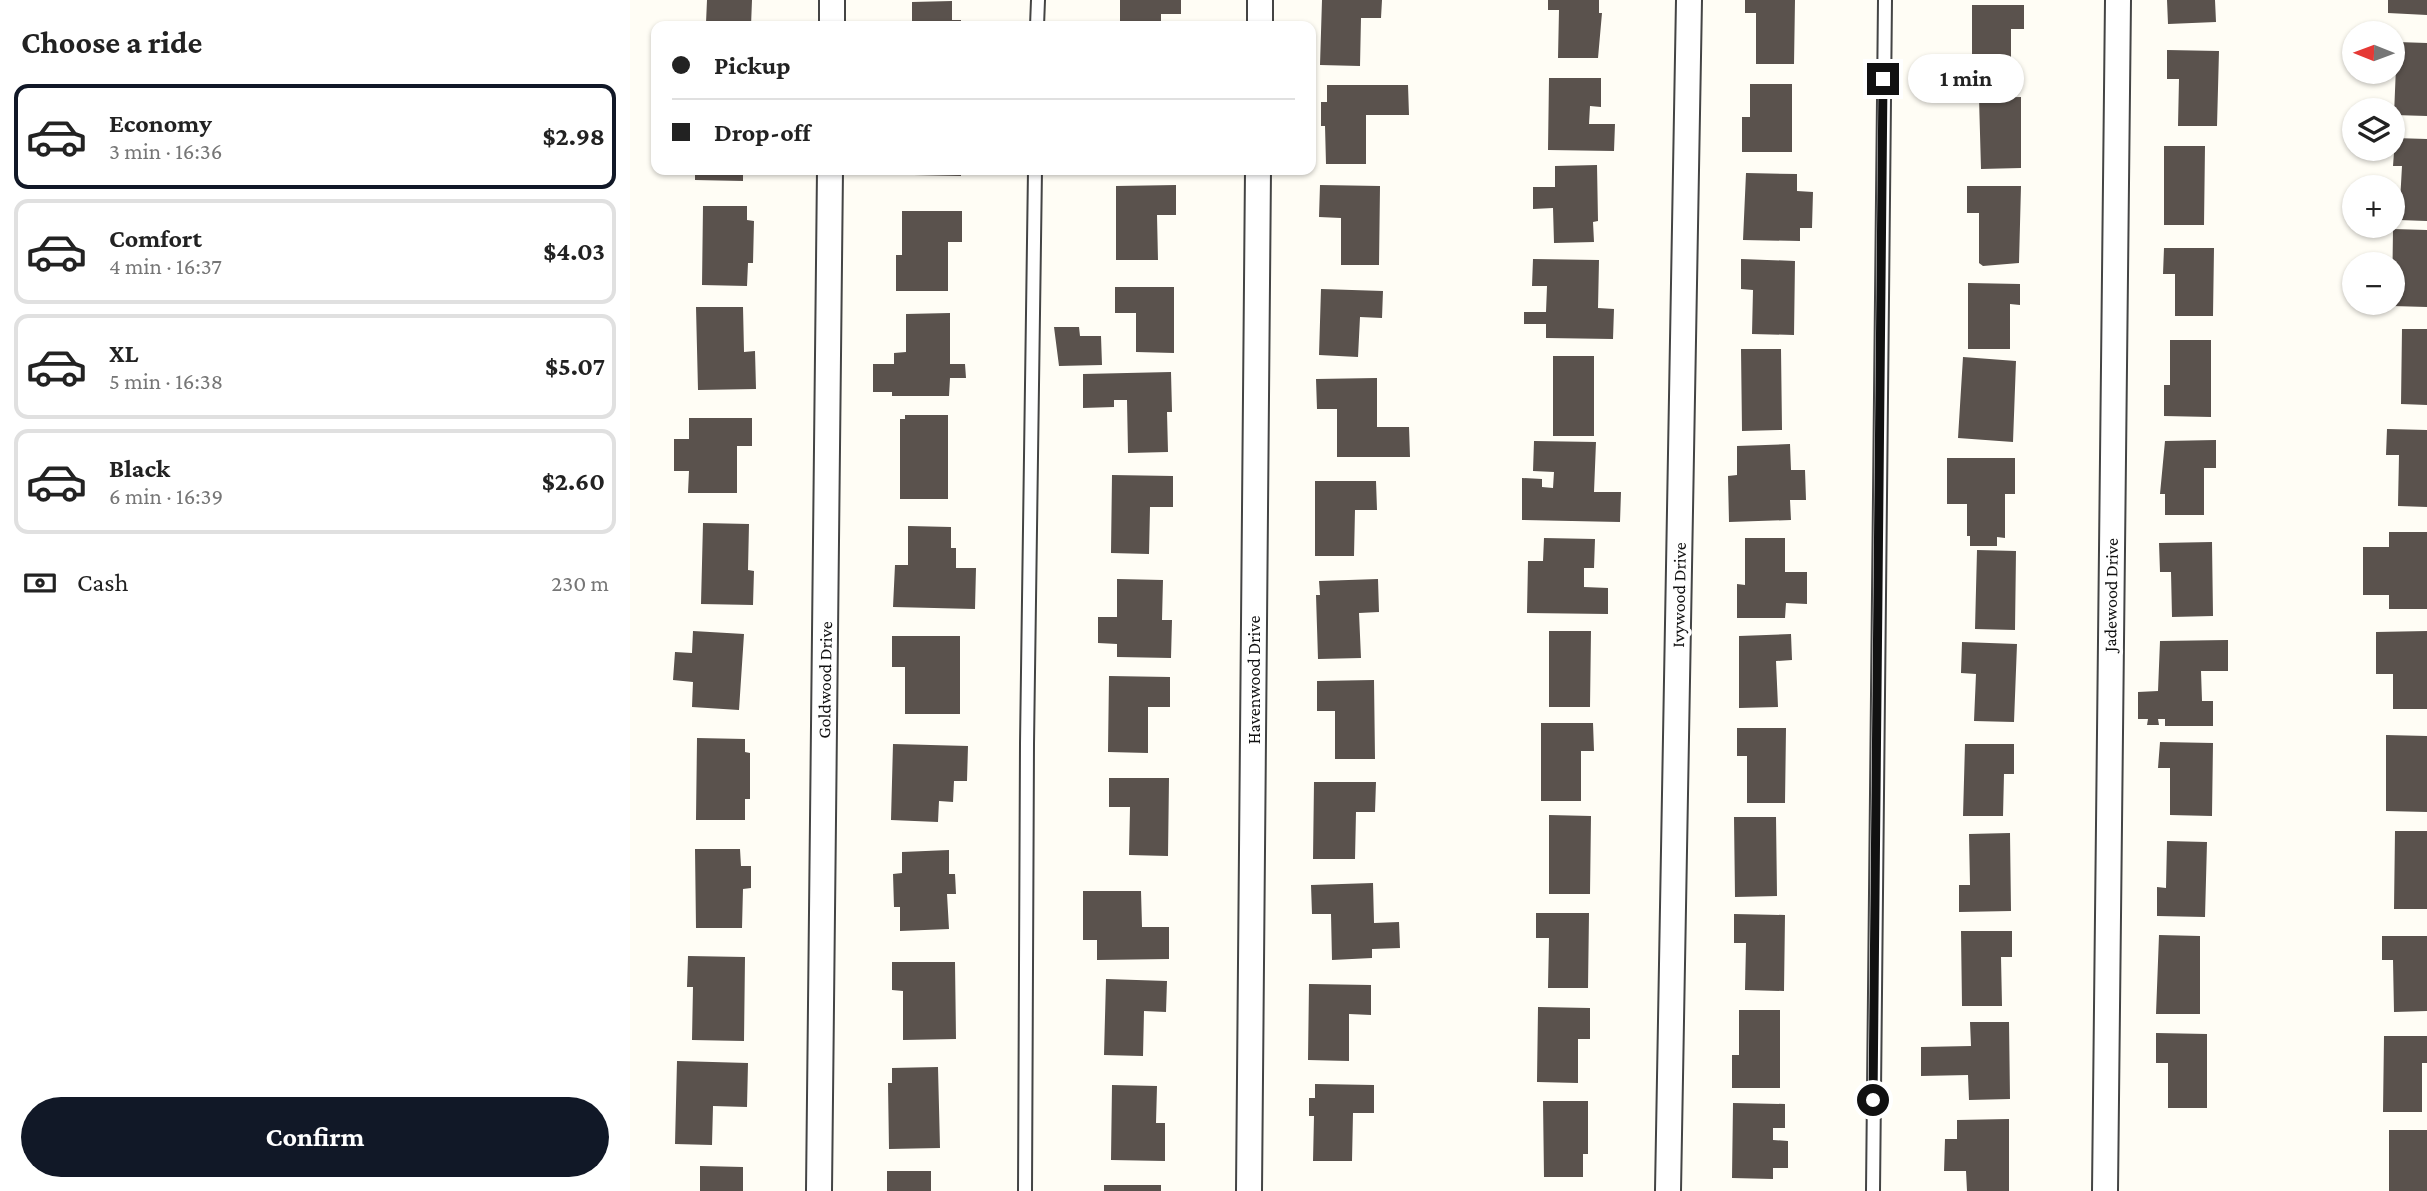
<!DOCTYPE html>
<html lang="en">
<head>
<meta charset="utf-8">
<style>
  :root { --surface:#fff; --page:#f6f6f6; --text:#222; --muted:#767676; --line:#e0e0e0; --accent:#111827 }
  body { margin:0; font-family:"Crimson Pro",serif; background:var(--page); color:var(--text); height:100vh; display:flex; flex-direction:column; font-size:26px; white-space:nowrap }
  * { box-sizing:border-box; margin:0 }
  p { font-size:23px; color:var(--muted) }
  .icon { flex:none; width:38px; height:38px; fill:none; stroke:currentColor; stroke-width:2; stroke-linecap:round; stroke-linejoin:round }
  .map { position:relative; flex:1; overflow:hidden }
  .drawer { display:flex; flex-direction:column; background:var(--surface); width:630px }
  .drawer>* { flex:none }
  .top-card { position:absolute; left:21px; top:21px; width:665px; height:154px; border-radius:14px; box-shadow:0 2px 5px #0004; display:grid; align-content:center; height:154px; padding:0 21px; background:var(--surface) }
  .needle { width:46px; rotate:271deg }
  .buttons { position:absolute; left:1712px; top:21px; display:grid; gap:14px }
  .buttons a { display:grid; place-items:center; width:63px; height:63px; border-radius:50%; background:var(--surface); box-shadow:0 2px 5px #0004; font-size:35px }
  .end { position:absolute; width:32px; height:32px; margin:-16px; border:9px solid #111; background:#fff; box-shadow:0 0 0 4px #fff }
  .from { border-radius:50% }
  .bubble { position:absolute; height:49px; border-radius:24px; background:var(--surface); box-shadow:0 2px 5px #0004; font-size:23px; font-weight:700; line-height:49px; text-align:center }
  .top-card b { display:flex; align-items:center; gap:24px; height:66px; font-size:26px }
  .top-card b+b { border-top:2px solid var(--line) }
  .top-card i { width:18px; height:18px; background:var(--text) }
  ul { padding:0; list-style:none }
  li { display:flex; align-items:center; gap:21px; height:105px; margin:0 14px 10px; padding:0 7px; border:4px solid var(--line); border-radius:14px }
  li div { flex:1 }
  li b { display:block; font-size:26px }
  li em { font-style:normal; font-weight:700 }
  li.current { border-color:var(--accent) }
  li>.icon { width:63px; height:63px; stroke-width:1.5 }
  h2 { padding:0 21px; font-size:32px; line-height:84px }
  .pay { display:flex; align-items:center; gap:18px; height:77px; padding:0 21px; font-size:26px }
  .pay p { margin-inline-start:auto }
  .cta { display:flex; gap:14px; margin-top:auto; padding:14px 21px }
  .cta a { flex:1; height:80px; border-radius:42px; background:var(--accent); color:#fff; font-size:28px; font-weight:700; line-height:80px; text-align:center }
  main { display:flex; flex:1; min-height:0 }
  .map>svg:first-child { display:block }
  .building { fill:#5a524d }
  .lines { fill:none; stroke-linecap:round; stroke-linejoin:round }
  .service-casing { stroke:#444; stroke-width:16 }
  .minor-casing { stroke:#444; stroke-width:28 }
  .service { stroke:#fff; stroke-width:12 }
  .minor { stroke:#fff; stroke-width:24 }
  .route { stroke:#111; stroke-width:9 }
  .labels { text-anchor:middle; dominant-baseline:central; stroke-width:7; stroke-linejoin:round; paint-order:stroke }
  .street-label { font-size:18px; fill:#111; stroke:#fff }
</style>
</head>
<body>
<main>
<section class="drawer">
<h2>Choose a ride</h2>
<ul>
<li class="current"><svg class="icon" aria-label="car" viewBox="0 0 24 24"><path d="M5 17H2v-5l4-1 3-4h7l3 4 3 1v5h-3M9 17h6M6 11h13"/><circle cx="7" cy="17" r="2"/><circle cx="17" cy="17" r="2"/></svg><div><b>Economy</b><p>3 min · 16:36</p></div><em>$2.98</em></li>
<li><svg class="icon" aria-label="car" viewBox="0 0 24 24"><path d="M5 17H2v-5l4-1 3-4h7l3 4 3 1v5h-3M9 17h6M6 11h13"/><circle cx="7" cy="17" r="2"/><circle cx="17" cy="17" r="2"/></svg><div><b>Comfort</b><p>4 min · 16:37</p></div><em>$4.03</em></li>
<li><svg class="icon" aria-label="car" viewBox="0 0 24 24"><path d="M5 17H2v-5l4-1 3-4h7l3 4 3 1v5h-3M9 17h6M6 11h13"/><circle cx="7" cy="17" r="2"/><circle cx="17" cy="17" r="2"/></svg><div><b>XL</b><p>5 min · 16:38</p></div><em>$5.07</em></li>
<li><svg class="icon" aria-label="car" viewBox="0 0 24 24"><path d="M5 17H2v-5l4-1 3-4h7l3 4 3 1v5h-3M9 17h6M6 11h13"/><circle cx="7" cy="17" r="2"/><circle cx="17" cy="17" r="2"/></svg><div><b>Black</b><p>6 min · 16:39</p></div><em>$2.60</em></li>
</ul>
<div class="pay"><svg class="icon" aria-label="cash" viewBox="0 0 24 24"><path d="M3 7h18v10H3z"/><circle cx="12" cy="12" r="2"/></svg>Cash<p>230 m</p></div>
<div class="cta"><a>Confirm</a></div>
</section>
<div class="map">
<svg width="1797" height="1191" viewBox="0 0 1797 1191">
  <rect width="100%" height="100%" fill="#fffdf5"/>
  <path class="building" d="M77,0H122L121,26H61V23H76Z
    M490,0H551V14H531V26H490Z
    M692,0H752L751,18H731L730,66L690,65Z
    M918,0H969V13H972L968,58H928L929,10H918Z
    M1115,0H1165L1164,64H1126V13H1115Z
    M1537,0H1585L1586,22L1538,24Z
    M1758,0H1797V15L1758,13Z
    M322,1V20H331V26H282V2Z
    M1342,5H1394V29H1381V79L1342,80Z
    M1767,42L1797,43V116L1764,115Z
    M1537,50L1589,51L1587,126H1548L1549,79H1537Z
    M919,78H971V107L960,106L959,124H985L984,151L918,150Z
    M1120,84H1162V152H1112V117H1120Z
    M697,85H778L779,115H736V164H696L695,126H691V102H697Z
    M1391,97V168L1351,169L1349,98Z
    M1765,138L1797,139V221L1769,220L1772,166H1763Z
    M1534,146H1575L1574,225H1534Z
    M967,165L968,221L963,222L964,242L924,243L923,208L903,209V187H925V166Z
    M65,170H113V181L65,180Z
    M284,170H331V176L284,175Z
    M1116,173L1167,174V191L1183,192L1182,228H1170V241L1113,240Z
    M546,185V215H527L528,260H486V186Z
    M690,185L750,186L749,265H711V218L689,217Z
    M1337,186H1391L1389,263L1353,266L1349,263V213H1337Z
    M73,206H117V220L124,221L123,263H118L117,286L72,285Z
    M272,211H332V242H318V291H266V255H272Z
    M1763,229L1797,230V307L1762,306Z
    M1534,248H1584L1583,316H1545V274H1533Z
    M903,259L969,260L968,308L984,309L983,339L916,338V324H894V312H916L917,286H902Z
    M1111,259L1165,261L1164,335L1122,334L1123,290L1111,289Z
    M1338,283L1390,284V305L1380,304V349H1338Z
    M485,287H544V353L506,352V313H485Z
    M691,289L753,291L752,318L730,317L728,357L689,355Z
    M66,307H113L114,352L125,351L126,389L68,390Z
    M320,313V364H335L336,378H320L319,396H262V392H243V364H264V353L276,352V314Z
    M424,327H449L450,336H471L472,365L429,366Z
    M1772,329H1797V405L1771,404Z
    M1540,340H1581V417L1534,416V385H1540Z
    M1111,349H1151L1152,430L1112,431Z
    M923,356H964V436H923Z
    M1333,357L1386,361L1383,442L1328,438Z
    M541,372L542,412H537L538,452L498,453L497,400H484V407L453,408V374Z
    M747,378V427H779L780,457H707V409H687L686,379Z
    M275,415H318V499H270V419H275Z
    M59,418H122V446H107V493H58L59,471H44V439H59Z
    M1757,429L1797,430V507L1768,506L1769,455H1756Z
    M1586,440V468H1574V515H1535V494H1530L1535,441Z
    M904,441L966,442L964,492H991L990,522L892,520V478L912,479V487L923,488L924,472L903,471Z
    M1160,444L1161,470H1175L1176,500H1160L1161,520L1099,522L1098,476L1107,475V446Z
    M1317,458H1385V494H1375V538L1367,537V546H1340V536H1337V504H1317Z
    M482,475L543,476V507H520L519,554L481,553Z
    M685,481H746L747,510H725L724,556H685Z
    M73,523L119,524L118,570L124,571L123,605L71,604Z
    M278,526L321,527V548H326V568H346L345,609L263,607L265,565H278Z
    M1759,532H1797V609H1759V595H1733V547H1759Z
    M914,538L965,539L964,568H954V587L978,588V614L897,613L898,561H913Z
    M1115,538H1155V572H1177V604L1156,603L1155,618H1107V584L1115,585Z
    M1582,542L1583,616L1542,617L1541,572H1530L1529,543Z
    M1347,550L1386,551L1385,630L1345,629Z
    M487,579L533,580L532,620H542L541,658L487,657V644L468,643V617H487Z
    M748,579L749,612L729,613L731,658L688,659L686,595H690L689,581Z
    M63,631L114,634L109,710L62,707L63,682L43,680L45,652L62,653Z
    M919,631H961L960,707H919Z
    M1797,631V709H1763V674H1746V632Z
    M1161,634L1162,660L1146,661L1148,707L1109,708V636Z
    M262,636H330V714H275V667H262Z
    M1598,640V671H1571L1572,701H1583V726H1535V719H1528L1529,725H1517L1518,719H1508V692L1528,691L1530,641Z
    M1332,642L1387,644L1384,722L1344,721L1346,674L1331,673Z
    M479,676L540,677V707H518V753L478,752Z
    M744,680L745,759H705V711H687V681Z
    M911,723H963L964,751H951V801H911Z
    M1107,728H1156L1155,803H1117V756H1107Z
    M1756,735L1797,736V812L1756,811Z
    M67,738L115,739V752L120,753V799H115V820H66Z
    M1530,742L1583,743L1582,816L1540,815V768H1528Z
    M263,744L338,746L337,781H324L323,802L309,801L308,822L261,820Z
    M1335,744H1384V774H1374L1373,816H1333Z
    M479,778H539L538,856L499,855L500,807H479Z
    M684,782H746L745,812H726L725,859H683Z
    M919,815L961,816L960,894H919Z
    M1104,817H1146L1147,896L1105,897Z
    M1765,831H1797V909H1764Z
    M1380,833L1381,911L1329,912V885H1340L1339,834Z
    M1537,841L1577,842L1575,917L1527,916V887L1536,888Z
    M65,849H110L111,866H121V888L113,889L112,928H66Z
    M319,850V874H325L326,894H317L319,929L270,931V907H264L263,874L272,873V852Z
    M743,883L744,923L769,922L770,948L742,949V958L702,960L701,914H682L681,885Z
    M453,891H511L512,927H539V959L467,960V940H453Z
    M906,913H959L958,988H918L919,938H906Z
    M1104,914L1155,915L1154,991L1115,990L1116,943H1104Z
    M1331,931H1382V957H1371L1372,1006H1332Z
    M1529,935L1570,936V1014H1526Z
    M1752,936H1797V1011L1764,1012L1763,960H1752Z
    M58,956L115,957L114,1041L62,1040L63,987H57Z
    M262,962H325L326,1039L273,1040V991L262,990Z
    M476,979L537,981L536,1012L514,1011L513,1056L474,1055Z
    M679,984L741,985V1015L719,1014V1061L678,1060Z
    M908,1007L960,1008V1039H948V1083L907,1082Z
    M1109,1010H1150V1088H1102V1055H1109Z
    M1340,1022H1379L1380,1099L1339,1100L1338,1075L1291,1076V1047L1341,1046Z
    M1526,1033L1577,1034V1108H1538V1063H1526Z
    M1754,1036H1797V1063H1792V1112H1753Z
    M47,1061L118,1063L117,1107L83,1106L82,1145L45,1144Z
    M308,1067L310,1148L259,1149L258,1083H262V1068Z
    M685,1084L744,1085V1113H723L722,1161H683L684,1116H679V1098H685Z
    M482,1085L527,1086L526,1123H535V1161L481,1160Z
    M913,1101H958V1154H953V1177H914Z
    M1103,1103L1155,1104V1128H1143V1140L1158,1141V1168H1143V1179L1102,1178Z
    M1379,1119V1191H1337L1336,1171H1314L1315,1139H1327V1120Z
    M1759,1130H1797V1191H1759Z
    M70,1166L113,1167V1191H70Z
    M257,1171H301V1191H257Z
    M474,1185H531V1191H474Z"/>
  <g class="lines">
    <defs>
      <path id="service" d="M407,26L408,0
        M395,1191L397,744L405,170
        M1243,1191L1255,0"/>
      <path id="minor" d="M202,26V0
        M630,26V0
        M189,1191L200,170
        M619,1191L628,170
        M1038,1191L1059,0
        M1475,1191L1488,0"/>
    </defs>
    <use href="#service" class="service-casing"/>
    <use href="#minor" class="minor-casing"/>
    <use href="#service" class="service"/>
    <use href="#minor" class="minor"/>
  </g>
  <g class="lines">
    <path class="route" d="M1243,1100L1253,79"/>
  </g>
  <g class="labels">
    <g class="street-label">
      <text transform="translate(1049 595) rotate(-89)">Ivywood Drive</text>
      <text transform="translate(1481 595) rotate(-89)">Jadewood Drive</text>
      <text transform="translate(195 680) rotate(-89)">Goldwood Drive</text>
      <text transform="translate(624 680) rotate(-90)">Havenwood Drive</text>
    </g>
  </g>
</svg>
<div class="buttons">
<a><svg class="needle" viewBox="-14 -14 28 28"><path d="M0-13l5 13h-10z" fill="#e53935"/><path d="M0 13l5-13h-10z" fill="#767676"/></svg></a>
<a><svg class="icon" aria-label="layers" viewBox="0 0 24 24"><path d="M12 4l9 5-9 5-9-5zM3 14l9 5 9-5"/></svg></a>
<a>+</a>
<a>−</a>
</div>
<i class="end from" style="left:1243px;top:1100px"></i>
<i class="end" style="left:1253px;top:79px"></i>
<div class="bubble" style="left:1278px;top:54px;width:116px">1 min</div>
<div class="top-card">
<b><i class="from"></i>Pickup</b>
<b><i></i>Drop-off</b>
</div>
</div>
</main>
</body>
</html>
